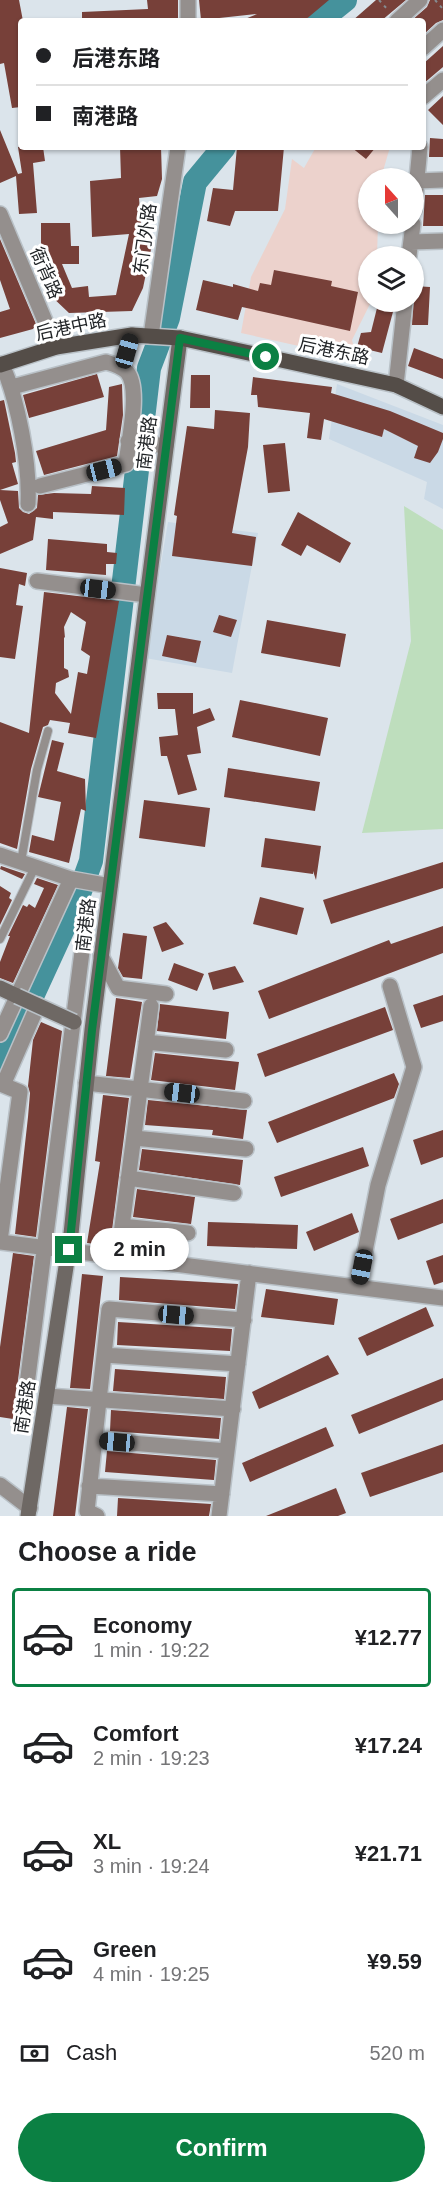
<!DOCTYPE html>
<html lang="en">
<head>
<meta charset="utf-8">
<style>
  :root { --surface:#fff; --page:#f6f6f6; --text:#202124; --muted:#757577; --line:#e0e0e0; --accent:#0b8043 }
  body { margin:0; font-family:Arial,"Noto Sans SC",sans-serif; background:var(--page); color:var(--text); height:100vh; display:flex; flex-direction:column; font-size:22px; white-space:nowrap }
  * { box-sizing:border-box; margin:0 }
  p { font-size:20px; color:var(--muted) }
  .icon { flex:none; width:33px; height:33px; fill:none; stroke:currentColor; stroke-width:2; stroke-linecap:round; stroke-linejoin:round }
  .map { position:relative; height:1516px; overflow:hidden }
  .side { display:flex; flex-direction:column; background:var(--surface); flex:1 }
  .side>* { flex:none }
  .top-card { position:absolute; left:18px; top:18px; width:408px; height:132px; border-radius:6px; box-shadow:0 2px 4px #0004; display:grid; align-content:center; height:132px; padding:0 18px; background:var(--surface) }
  .needle { width:39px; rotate:339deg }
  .buttons { position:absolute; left:358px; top:168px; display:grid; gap:12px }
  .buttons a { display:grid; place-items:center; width:66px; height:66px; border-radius:50%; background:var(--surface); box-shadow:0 2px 4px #0004; font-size:30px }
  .end { position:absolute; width:27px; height:27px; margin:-14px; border:8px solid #0b8043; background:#fff; box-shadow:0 0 0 3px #fff }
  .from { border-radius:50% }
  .bubble { position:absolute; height:42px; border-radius:21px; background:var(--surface); box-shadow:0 2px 4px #0004; font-size:20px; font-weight:700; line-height:42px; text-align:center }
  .car { position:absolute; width:18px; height:36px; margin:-18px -9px; border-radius:8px; box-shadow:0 0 4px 2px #0007; background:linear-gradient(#222 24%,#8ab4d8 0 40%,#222 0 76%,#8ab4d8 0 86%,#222 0) }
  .top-card b { display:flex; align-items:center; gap:21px; height:57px; font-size:22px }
  .top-card b+b { border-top:2px solid var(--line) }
  .top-card i { width:15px; height:15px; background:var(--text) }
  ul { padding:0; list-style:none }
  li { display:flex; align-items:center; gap:18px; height:99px; margin:0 12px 9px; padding:0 6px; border:3px solid transparent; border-radius:6px }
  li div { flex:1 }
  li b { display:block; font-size:22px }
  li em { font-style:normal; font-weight:700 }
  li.current { border-color:var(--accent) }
  li>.icon { width:54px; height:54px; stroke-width:1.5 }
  h2 { padding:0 18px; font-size:27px; line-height:72px }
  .pay { display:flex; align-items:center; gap:15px; height:66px; padding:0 18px; font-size:22px }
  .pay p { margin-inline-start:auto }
  .button { display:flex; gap:12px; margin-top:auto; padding:12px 18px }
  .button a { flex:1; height:69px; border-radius:36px; background:var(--accent); color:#fff; font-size:24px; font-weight:700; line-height:69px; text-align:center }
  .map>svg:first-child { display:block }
  .built { fill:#cad9e6 }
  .industrial { fill:#ecd2cc }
  .green { fill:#bedebd }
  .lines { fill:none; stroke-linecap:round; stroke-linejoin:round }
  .river { stroke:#45929c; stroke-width:24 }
  .building { fill:#774039; fill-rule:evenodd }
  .lane-casing { stroke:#b9c1c7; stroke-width:10 }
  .street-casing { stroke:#b9c1c7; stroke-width:18 }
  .secondary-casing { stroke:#b9c1c7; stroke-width:18 }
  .primary-casing { stroke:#b9c1c7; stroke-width:18 }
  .path { stroke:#858b90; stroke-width:2; stroke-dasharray:3 4.5; stroke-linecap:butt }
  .lane { stroke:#948f8d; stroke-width:8 }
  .street { stroke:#948f8d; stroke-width:15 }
  .secondary { stroke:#6e6864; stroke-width:15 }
  .primary { stroke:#544d48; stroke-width:15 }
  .secondary-bridge-casing { stroke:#b9c1c7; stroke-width:18; stroke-linecap:butt }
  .secondary-bridge { stroke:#6e6864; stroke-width:15 }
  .route { stroke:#0b8043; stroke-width:8 }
  .labels { text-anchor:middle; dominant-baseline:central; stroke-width:6; stroke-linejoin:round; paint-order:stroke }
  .street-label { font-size:18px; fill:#1f2225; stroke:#fff }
</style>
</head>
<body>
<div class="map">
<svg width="443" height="1516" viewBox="0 0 443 1516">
  <rect width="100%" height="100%" fill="#dbe4eb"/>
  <path class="built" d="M337,384L443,425V509L424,499L427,482L329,439Z
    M168,522L258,533L232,673L145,658Z"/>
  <path class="industrial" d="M316,147H390L381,178H369V224H378L377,256H369V302H371L352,340L357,359L241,333L251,277L285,209L292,159L304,168Z"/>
  <path class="green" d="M404,506L443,530V829L362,833L411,641Z"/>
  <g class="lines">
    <path class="river" d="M319,21L345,0
      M0,1066L79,894L91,861L149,368L168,318L195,182L224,147"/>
  </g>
  <path class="building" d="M0,0H19L23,21H21V107L12,108L4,63L0,64Z
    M147,0H178V21H82V12L148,9Z
    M199,0H329L304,21H240L257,14L201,20Z
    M376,0H406L381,21H352Z
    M430,0H443V20L436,23L423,35V21H411L427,7Z
    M443,46V67L423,84V64Z
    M443,96V125L428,110Z
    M0,130L18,174L22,173L18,147H43L45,161L33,163L37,213L19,214L16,176L0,183Z
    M430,138L443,139V157H429Z
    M120,147H161L162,179L157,196L139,198L142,238L153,240L143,288L132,311L69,313L49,294L31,250L41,246V223H70L71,246H79V264H62L72,288L88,286L89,297L116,295L129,234L92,237L90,181L121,178Z
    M237,147H284L278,211H235L230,226L207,221L213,188L233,190Z
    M351,147H376L366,159Z
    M425,195H443V226H423Z
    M0,239L36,324L33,329L0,338V312L10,309L0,280Z
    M274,270L332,281L331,286L358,292L350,331L242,307L238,320L196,310L203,280L233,287V284L258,291L260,283L271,285Z
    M414,286L430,287L428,325H412Z
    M378,304L394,308L382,353L357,347L361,333L371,332Z
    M414,348L443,359V379L408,366Z
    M97,374L104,397L29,418L23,395Z
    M191,375H210V408H190Z
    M253,377L332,387L331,393L390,411L443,433V439L438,452L430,463L414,458L418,446L384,429L382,437L324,419L321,440L307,438L310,413L258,407L257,395H251Z
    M122,384L123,415L117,456L44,475L36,451L106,430L109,387Z
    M4,400L15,453L16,462L12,463L18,484L0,490V401Z
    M215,410L250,413L248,447L232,533L256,537L252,566L172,556L177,516L174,515L187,426L214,429Z
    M285,443L290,491L268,493L263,445Z
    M92,486L125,488L124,515L53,512V519L36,517L33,540L0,554V527L8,523L0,500V490L18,491L19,508L23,512L29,514L37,508L38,495L54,493L91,494Z
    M298,512L351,543L340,563L307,545L301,556L281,545Z
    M48,539L107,544V552L117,553L116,564H106V575L46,570Z
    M0,568L27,573L25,586L19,584L16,605L23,606L15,659L0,657Z
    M44,592L119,601L96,738L68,733L70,723L50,720L48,725L43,727L31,769L17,849L0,843V722L29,733ZM71,612L86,622L81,650L90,656L87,674L78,672L71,714L55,693L56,683L69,677L68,670L64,668V637L65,638L64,627Z
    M219,615L237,620L231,637L213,632Z
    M267,620L346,634L340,667L261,653Z
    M167,635L201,641L196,663L162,656Z
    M157,693H193V714L210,708L215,720L197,727L201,753L187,755L197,790L178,795L167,756H161L159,737L178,735L175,709H158Z
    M240,700L328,718L320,756L232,737Z
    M52,740L64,743L57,771L85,779L86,811L81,809L69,863L29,852L32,835L54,841L61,802L38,797Z
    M228,768L320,782L315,811L224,797Z
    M144,800L210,808L205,847L139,838Z
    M265,838L321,846L316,880L313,871V874L261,867Z
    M443,862V888L331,924L323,900Z
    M1,866L25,874L22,879L0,869Z
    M37,878L58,885L13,983L0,978V962L10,936H8L23,905L27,907L29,904L35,908L44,888L34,884Z
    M0,886L11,893L9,898L12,900L0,925Z
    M260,897L304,908L297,935L253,924Z
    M166,922L184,944L162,952L153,927Z
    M443,926V953L269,1019L258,991L389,940L391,944Z
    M123,933L147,936L142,979L123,977L118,968Z
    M174,963L204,974L197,991L168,980Z
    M235,966L244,982L213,990L208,973Z
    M443,995V1021L421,1028L413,1005Z
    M116,998L142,1002L130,1078L106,1076Z
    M160,1004L229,1012L226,1039L157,1031Z
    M385,1007L393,1030L265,1077L257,1054Z
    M41,1022L62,1031L36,1237L15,1234L28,1117L30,1093L28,1086L33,1040Z
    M155,1053L239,1062L235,1090L151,1080Z
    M394,1073L399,1084L394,1098L277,1143L268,1122Z
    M103,1095L129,1098L110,1246L87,1243L100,1162L95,1161Z
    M148,1100L247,1110L243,1139L212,1135L213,1130L145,1125Z
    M443,1130V1157L421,1165L413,1140Z
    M363,1147L369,1166L281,1197L274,1177Z
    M142,1149L243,1160L240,1185L139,1170Z
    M137,1189L195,1197L191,1224L133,1217Z
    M443,1199V1223L398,1240L390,1219Z
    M352,1213L359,1232L314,1251L306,1232Z
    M208,1222L298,1225L297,1249L207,1246Z
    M13,1253L34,1256L13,1419L0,1417V1347Z
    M443,1255V1282L434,1285L426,1261Z
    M82,1274L103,1276L90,1389L70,1388Z
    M120,1277L238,1284L235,1309L119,1300Z
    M266,1289L338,1299L334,1325L261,1317Z
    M426,1307L434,1326L367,1356L358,1338Z
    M118,1322L232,1329L230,1351L117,1345Z
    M328,1355L339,1374L259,1409L252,1392Z
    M115,1369L226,1377L224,1399L113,1391Z
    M443,1378V1400L359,1434L351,1415Z
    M67,1407L88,1409L75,1516H53Z
    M111,1410L221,1418L219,1439L110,1431Z
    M326,1427L334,1446L250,1482L242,1463Z
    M443,1444V1472L370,1497L361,1473Z
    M107,1451L216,1460L214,1480L105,1472Z
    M336,1488L346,1513L338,1516H266Z
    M118,1498L211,1504L209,1516H117Z"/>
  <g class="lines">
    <defs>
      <path id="lane" d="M367,284L369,285
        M21,862L37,770L48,731
        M0,939L35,867"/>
      <path id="street" d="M188,0V21
        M397,21L420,0
        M423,48L443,30
        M423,97L443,80
        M417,181L443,180
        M414,210L420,147
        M0,214L56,347
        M411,242L443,241
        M409,256L413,224
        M151,336L178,147
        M2,364C18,401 30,463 28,504
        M122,368L132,335
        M396,385L405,302
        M12,387L106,362C113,364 121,366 127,372C141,388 128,443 126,464L40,486
        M128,441L166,446
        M37,581L147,595
        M0,855L71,879L110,886
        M101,956L118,988L166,994
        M0,1034L71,879
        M146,1042L226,1050
        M86,1083L244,1101
        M134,1138L246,1149
        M128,1178L234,1193
        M122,1226L188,1233
        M0,1241L20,1092L3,1085L38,1005
        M0,1242L443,1298
        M118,1257L151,1006
        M358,1287L378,1185L414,1067L390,986
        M104,1355L238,1364
        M47,1396L233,1409
        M22,1424L84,936
        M95,1440L227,1451
        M0,1485L30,1508
        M89,1486L222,1494
        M97,1516L87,1511L109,1309L244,1320
        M219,1516L249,1273"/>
      <path id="secondary" d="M0,988L17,996
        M28,1516L71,1234L92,1030L180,338"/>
      <path id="primary" d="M0,365L56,347L132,335L180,338L396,385L443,407"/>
    </defs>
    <use href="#lane" class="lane-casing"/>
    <use href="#street" class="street-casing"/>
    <use href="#secondary" class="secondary-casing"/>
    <use href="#primary" class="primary-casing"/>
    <path class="path" d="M379,0L389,11
      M435,0L443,9"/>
    <use href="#lane" class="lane"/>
    <use href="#street" class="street"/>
    <use href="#secondary" class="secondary"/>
    <use href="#primary" class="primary"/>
    <defs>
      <path id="secondary-bridge" d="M17,996L74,1022"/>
    </defs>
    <use href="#secondary-bridge" class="secondary-bridge-casing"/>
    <use href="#secondary-bridge" class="secondary-bridge"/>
  </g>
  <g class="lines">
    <path class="route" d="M69,1250L92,1030L180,338L266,357"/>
  </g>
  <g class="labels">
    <g class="street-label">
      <text transform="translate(145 239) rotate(-82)">东门外路</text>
      <text transform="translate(46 273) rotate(67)">衙背路</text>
      <text transform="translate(71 327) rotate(-12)">后港中路</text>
      <text transform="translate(334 351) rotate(12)">后港东路</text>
      <text transform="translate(147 443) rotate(-83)">南港路</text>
      <text transform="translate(86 925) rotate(-83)">南港路</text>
      <text transform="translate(25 1407) rotate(-81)">南港路</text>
    </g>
  </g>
</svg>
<div class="buttons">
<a><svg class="needle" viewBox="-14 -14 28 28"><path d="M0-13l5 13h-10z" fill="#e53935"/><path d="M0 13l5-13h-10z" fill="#757577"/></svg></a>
<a><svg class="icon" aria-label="layers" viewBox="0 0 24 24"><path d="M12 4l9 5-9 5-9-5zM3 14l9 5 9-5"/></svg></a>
</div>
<i class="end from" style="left:266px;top:357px"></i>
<i class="end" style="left:69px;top:1250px"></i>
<div class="bubble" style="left:90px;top:1228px;width:99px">2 min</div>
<i class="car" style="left:127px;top:351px;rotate:16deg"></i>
<i class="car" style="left:104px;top:470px;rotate:76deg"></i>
<i class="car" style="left:98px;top:589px;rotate:97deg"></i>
<i class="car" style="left:182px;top:1093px;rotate:277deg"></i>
<i class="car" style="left:362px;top:1267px;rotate:191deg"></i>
<i class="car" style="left:176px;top:1315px;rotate:95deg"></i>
<i class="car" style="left:117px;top:1442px;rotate:275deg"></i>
<div class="top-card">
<b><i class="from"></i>后港东路</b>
<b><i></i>南港路</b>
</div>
</div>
<section class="side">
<h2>Choose a ride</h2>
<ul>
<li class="current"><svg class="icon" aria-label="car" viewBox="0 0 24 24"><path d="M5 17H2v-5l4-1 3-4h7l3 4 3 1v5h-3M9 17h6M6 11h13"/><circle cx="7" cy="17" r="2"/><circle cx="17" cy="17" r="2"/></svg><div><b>Economy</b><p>1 min · 19:22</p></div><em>¥12.77</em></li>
<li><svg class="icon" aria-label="car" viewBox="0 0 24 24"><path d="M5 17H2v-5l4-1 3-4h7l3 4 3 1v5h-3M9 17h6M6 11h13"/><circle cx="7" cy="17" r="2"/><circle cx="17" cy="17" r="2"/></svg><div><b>Comfort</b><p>2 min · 19:23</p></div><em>¥17.24</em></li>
<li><svg class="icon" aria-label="car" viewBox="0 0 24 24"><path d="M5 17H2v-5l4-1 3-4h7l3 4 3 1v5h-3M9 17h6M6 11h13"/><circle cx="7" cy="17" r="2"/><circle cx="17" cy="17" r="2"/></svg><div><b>XL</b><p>3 min · 19:24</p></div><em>¥21.71</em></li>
<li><svg class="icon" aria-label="car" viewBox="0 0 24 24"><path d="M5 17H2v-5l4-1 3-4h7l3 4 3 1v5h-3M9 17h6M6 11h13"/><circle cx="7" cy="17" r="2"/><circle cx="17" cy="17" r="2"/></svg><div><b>Green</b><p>4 min · 19:25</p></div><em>¥9.59</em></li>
</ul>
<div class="pay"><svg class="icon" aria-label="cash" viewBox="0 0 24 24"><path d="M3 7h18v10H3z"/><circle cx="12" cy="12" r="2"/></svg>Cash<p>520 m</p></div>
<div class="button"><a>Confirm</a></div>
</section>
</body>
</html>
